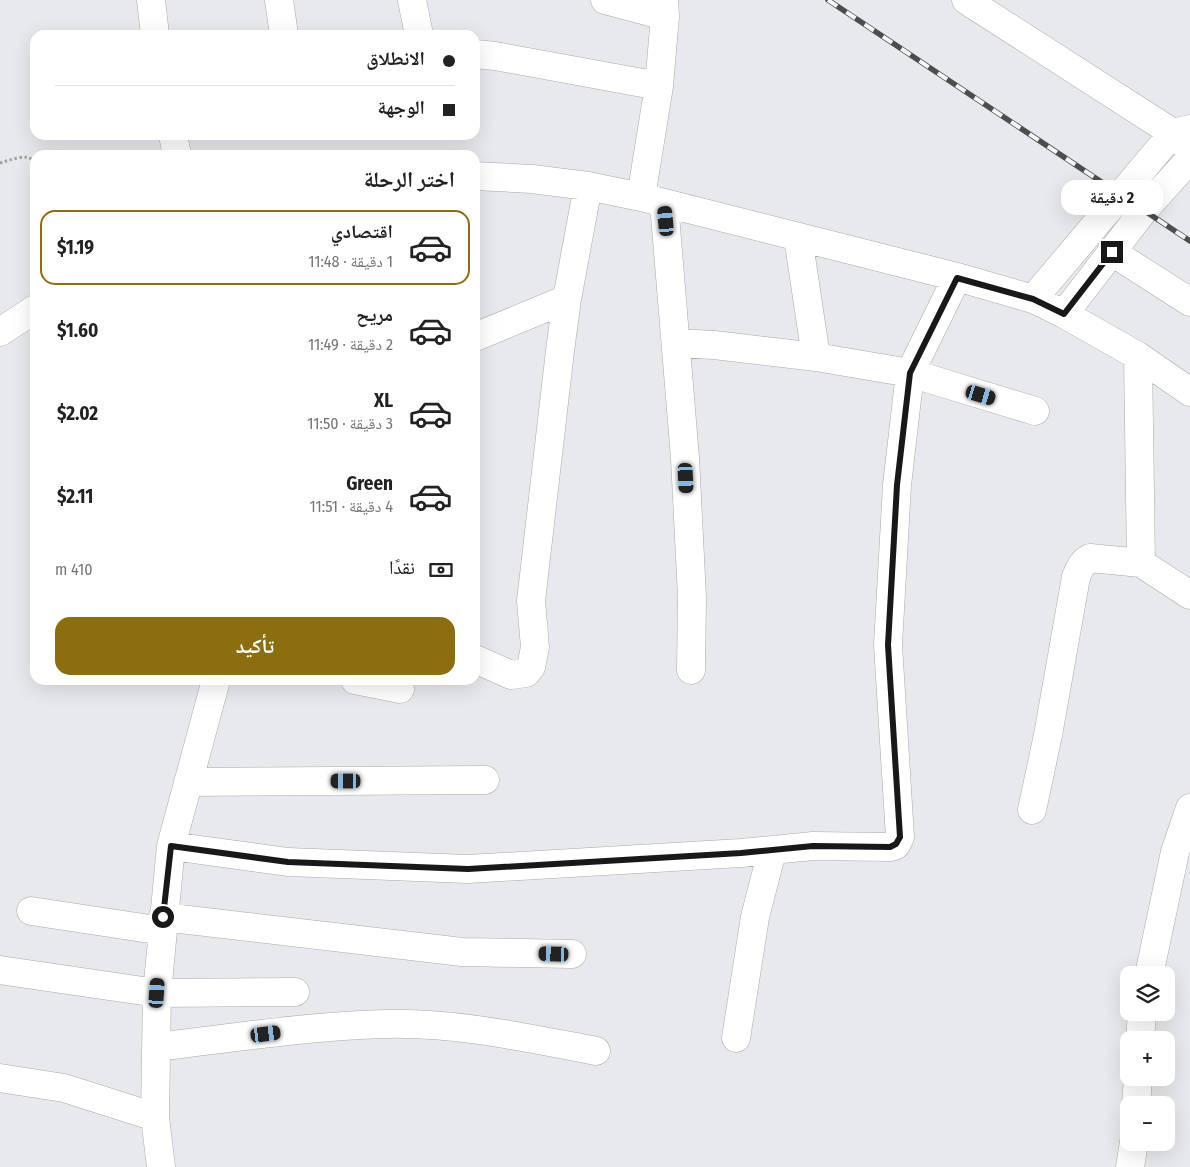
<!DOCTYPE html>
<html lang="ar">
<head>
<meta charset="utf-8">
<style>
  :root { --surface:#fff; --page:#f6f6f6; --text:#222; --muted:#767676; --line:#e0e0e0; --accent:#8a6e0f }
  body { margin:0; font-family:"Fira Sans Condensed","Noto Naskh Arabic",sans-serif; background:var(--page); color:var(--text); direction:rtl; height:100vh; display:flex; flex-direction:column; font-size:19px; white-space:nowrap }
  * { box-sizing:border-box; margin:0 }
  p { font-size:16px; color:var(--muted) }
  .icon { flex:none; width:28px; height:28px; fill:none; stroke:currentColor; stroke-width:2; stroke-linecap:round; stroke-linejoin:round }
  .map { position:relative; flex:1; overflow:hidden; direction:ltr }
  .panel { position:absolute; left:30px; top:150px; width:450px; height:535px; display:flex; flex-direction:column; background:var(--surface); border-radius:15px; box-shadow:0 5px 20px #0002; direction:rtl }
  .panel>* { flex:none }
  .banner { position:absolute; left:30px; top:30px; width:450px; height:110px; border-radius:15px; box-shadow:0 5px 20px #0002; direction:rtl; display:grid; align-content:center; height:110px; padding:0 25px; background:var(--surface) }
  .fabs { position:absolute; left:1120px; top:966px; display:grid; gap:10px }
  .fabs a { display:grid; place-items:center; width:55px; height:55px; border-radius:10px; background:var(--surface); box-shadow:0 5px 20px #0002; font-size:25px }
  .end { position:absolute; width:22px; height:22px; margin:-11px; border:6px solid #171818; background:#fff; box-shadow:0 0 0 2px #fff }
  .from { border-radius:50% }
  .bubble { position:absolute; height:35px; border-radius:15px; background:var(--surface); box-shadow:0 5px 20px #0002; font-size:16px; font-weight:700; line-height:35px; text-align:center; direction:rtl }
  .car { position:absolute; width:15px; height:30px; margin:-15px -8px; border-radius:6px; box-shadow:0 0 4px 1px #0007; background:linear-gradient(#222 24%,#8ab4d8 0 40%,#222 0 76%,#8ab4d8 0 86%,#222 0) }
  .banner b { display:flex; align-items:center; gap:18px; height:48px; font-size:19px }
  .banner b+b { border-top:1px solid var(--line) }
  .banner i { width:12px; height:12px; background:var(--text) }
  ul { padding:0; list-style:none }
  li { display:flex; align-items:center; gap:15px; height:75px; margin:0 10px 8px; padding:0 15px; border:2px solid transparent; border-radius:15px }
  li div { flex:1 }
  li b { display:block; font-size:19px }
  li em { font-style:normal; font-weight:700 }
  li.on { border-color:var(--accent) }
  li>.icon { width:45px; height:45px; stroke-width:1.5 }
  h2 { padding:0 25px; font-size:22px; line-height:60px }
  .pay { display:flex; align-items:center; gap:12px; height:55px; padding:0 25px; font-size:19px }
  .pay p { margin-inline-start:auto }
  .primary-button { display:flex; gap:10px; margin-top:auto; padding:10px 25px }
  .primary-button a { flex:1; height:58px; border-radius:15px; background:var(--accent); color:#fff; font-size:20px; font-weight:700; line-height:58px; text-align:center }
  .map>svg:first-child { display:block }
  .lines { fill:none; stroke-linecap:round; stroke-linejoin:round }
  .minor-casing { stroke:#a7a9ab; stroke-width:29 }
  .path { stroke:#a0a2a4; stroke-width:3; stroke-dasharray:2.5 2.5; stroke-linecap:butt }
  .minor { stroke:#fff; stroke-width:28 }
  .rail-casing { stroke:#4c4d4e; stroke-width:5.5 }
  .rail { stroke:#f5f6f9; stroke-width:4; stroke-dasharray:11; stroke-linecap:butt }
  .route { stroke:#171818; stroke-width:6 }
</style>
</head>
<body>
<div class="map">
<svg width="1190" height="1167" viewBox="0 0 1190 1167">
  <rect width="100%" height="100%" fill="#e7e9ec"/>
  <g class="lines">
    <defs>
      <path id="minor" d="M151,0L155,35
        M279,0L284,35
        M412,0L419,35
        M605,0L665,16
        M966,0L1173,133L1190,149
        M475,54L495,56L659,86
        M173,135L177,155
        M475,176L532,179L588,186L641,197L957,277L1033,299L1064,314L1138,356L1190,392
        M641,197L659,86L665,16L664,0
        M664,203L685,458L692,597L691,670
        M798,237L816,357
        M1112,252L1190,302
        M1033,299L1173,133L1190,129
        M1064,314L1144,210L1190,159
        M0,332L35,309
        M475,337L567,299
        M676,343L714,345L816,357L910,373L1035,411
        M1138,356L1141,563L1190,595
        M475,659L511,675L526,673L531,667L535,647L531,601L560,351L567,299L588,186
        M355,680L400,689
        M188,782L485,780
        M1032,810L1048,735L1076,577C1080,568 1082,562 1090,558L1141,563
        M171,846L216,680
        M31,911L163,931
        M163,917L462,952L572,954
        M0,970L157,993L295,992
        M1149,975L1175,852L1190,808
        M736,1038L755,917L772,851
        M1140,1040L1142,1012
        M157,1047C233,1038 309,1026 385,1024C455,1022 528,1038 596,1051
        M0,1078L64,1088L155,1117
        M1136,1105L1138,1078
        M161,1167L155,1117L157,993L171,846L288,862L468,869L741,853L813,846L891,847L896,845L900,837L888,645L897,485L910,373L957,277
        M1130,1167L1134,1142"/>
    </defs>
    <use href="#minor" class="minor-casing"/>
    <path class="path" d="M0,163C7,161 28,153 32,160C34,163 34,169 35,173"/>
    <use href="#minor" class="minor"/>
    <defs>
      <path id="rail" d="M828,0L1190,241"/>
    </defs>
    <use href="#rail" class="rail-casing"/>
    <use href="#rail" class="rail"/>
  </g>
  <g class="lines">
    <path class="route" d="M163,917L171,846L288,862L468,869L741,853L813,846L890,847L896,844L900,837L888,645L897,485L910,373L957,278L1033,299L1064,314L1112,252"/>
  </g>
</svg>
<div class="fabs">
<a><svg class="icon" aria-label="layers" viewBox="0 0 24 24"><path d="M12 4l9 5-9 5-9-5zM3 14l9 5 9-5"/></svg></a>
<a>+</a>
<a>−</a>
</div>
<i class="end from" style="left:163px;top:917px"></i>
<i class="end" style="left:1112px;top:252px"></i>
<div class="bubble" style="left:1061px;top:180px;width:102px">2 دقيقة</div>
<i class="car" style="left:666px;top:221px;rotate:355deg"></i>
<i class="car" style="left:981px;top:395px;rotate:107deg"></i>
<i class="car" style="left:686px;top:478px;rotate:177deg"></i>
<i class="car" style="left:346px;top:781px;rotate:270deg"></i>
<i class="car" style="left:554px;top:954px;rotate:272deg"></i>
<i class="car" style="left:157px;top:993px;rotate:4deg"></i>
<i class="car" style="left:266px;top:1034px;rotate:83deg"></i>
<div class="banner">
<b><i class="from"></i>الانطلاق</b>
<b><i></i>الوجهة</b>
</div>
<section class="panel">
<h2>اختر الرحلة</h2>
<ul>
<li class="on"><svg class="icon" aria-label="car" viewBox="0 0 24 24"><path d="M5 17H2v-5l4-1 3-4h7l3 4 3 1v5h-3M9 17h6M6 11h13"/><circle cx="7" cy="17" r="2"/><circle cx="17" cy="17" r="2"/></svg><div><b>اقتصادي</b><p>1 دقيقة · 11:48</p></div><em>$1.19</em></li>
<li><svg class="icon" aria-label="car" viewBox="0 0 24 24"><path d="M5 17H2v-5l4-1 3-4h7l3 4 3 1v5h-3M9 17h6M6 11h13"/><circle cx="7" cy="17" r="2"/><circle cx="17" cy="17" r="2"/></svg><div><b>مريح</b><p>2 دقيقة · 11:49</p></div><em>$1.60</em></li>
<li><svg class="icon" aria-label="car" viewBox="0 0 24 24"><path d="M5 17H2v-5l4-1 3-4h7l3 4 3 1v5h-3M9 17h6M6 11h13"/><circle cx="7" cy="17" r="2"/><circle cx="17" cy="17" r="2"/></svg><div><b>XL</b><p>3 دقيقة · 11:50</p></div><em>$2.02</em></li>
<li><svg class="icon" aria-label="car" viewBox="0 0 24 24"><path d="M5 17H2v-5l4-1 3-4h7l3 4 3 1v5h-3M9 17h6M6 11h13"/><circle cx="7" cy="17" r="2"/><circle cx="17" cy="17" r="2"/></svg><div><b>Green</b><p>4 دقيقة · 11:51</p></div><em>$2.11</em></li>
</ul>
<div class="pay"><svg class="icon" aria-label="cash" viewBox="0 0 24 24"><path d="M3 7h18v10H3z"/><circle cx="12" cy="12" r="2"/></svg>نقدًا<p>410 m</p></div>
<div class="primary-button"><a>تأكيد</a></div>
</section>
</div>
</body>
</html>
